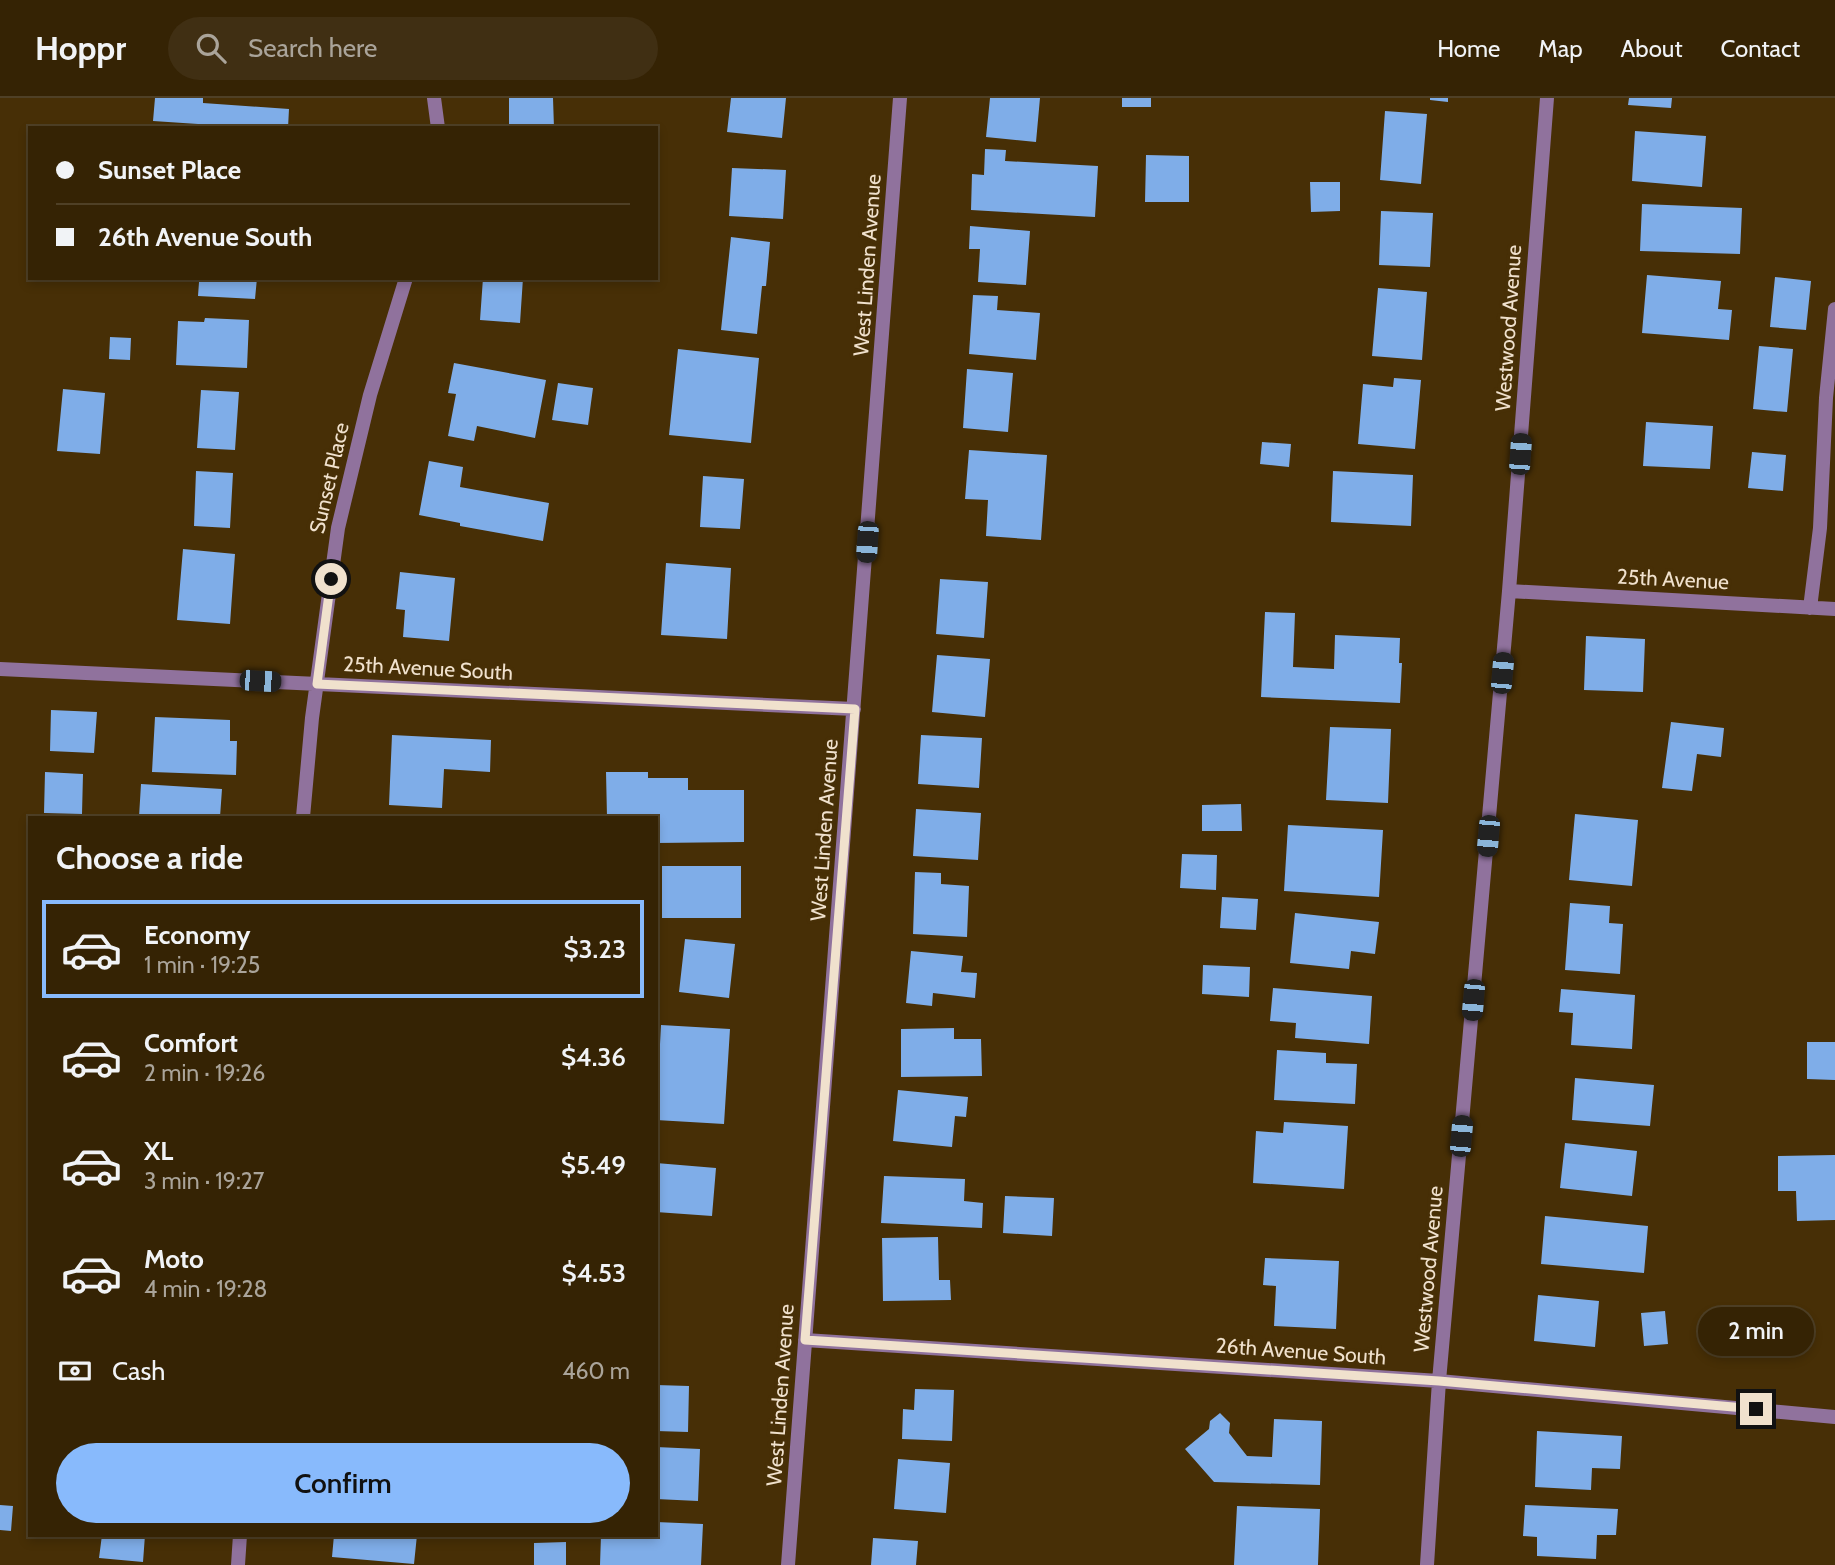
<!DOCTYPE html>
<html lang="en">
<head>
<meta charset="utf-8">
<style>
  :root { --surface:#352304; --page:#402f13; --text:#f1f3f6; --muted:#aaa49a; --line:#4f4026; --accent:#88bafc }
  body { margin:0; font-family:Cabin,sans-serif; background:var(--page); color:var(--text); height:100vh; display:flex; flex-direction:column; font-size:26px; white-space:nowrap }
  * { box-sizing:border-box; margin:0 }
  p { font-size:23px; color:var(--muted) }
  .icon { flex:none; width:38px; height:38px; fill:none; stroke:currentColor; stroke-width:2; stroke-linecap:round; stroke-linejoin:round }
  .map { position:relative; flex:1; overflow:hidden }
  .side { position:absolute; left:28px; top:718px; width:630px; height:721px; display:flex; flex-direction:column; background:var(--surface); border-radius:0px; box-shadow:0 4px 10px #0003,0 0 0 2px var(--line) }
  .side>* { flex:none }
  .hud { position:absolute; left:28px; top:28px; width:630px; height:154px; border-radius:0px; box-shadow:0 4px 10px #0003,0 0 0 2px var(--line); display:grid; align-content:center; height:154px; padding:0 28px; background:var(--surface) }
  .end { position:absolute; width:32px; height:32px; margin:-16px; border:9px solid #f0e1cd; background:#111; box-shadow:0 0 0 4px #111 }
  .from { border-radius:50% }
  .bubble { position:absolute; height:49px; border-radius:24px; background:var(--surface); box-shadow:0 4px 10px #0003,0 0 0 2px var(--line); font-size:23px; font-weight:600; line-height:49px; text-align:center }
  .car { position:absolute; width:21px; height:42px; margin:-21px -10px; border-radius:9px; box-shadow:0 0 5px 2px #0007; background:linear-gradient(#222 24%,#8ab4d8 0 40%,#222 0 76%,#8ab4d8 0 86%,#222 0) }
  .hud b { display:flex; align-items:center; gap:24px; height:66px; font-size:26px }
  .hud b+b { border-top:2px solid var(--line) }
  .hud i { width:18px; height:18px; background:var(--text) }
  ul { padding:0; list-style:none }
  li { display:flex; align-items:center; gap:21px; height:98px; margin:0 14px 10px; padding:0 14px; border:4px solid transparent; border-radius:0px }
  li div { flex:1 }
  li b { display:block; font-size:26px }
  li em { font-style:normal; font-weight:600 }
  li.active { border-color:var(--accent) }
  li>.icon { width:63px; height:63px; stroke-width:1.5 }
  h2 { padding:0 28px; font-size:32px; line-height:84px }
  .pay { display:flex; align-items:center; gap:18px; height:77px; padding:0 28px; font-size:26px }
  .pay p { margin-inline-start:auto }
  .cta { display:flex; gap:14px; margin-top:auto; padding:14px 28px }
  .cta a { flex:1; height:80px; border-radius:42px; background:var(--accent); color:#111; font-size:28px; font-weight:600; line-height:80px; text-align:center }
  header { display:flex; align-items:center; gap:42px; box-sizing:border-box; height:98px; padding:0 35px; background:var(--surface); border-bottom:2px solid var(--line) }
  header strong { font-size:33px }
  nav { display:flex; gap:38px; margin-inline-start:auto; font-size:24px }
  .search { width:490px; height:63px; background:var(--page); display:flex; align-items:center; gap:18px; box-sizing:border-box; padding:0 24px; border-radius:38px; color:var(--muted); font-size:26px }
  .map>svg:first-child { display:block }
  .building { fill:#7fade8 }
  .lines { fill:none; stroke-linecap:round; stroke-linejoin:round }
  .street { stroke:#90729d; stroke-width:14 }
  .route { stroke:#f0e1cd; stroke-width:9 }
  .labels { text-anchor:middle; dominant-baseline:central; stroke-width:7; stroke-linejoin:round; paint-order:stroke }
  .street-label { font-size:21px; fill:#f0e1cd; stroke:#472f06 }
</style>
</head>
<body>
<header>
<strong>Hoppr</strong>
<div class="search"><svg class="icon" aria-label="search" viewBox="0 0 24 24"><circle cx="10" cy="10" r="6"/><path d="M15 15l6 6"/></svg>Search here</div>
<nav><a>Home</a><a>Map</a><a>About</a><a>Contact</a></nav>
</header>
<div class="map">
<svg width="1835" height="1467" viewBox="0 0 1835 1467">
  <rect width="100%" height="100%" fill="#472f06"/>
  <path class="building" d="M155,0H203V5L289,11L288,30H213V27L153,23Z
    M509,0H553L554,30H509Z
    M731,0H786L782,40L727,34Z
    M990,0H1040L1036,44L986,39Z
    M1122,0H1151V9H1122Z
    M1430,0H1448V4L1430,2Z
    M1629,0H1672L1671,10L1628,7Z
    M1385,13L1427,16L1421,86L1380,82Z
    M1635,33L1706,38L1702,89L1632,83Z
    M985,51L1006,52L1005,63L1098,68L1095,119L971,112L972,76L984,77Z
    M1146,57L1189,58V104H1145Z
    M732,70L786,72L783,121L729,118Z
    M1310,84H1340V113L1311,114Z
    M1642,106L1742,110L1740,156L1640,153Z
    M1381,113L1433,115L1430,169L1379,167Z
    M970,128L1030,133L1026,187L978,184L980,151H969Z
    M731,139L770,144L766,188H762L757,236L721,232Z
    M1647,177L1721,183L1718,211L1732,212L1729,242L1642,235Z
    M1775,179L1811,183L1806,232L1770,229Z
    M178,180H257L255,201L198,198L199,184L178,183Z
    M483,180H523L520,225L480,222Z
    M1378,190L1427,194L1422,262L1372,258Z
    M973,197L998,198L997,212L1040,215L1036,262L969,256Z
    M205,220L249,222L247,270L176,267L178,223L204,224Z
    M110,239L131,240L130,262L109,261Z
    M1759,248L1793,251L1787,314L1753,311Z
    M678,251L759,260L751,345L669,337Z
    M454,265L546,282L535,340L477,328L474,343L448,338L456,296L448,295Z
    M967,271L1013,275L1008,334L963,330Z
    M1394,280L1421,282L1415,351L1358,346L1363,286L1393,289Z
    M558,285L593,290L588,327L552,322Z
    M63,291L105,295L100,356L57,353Z
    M201,292L239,294L235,352L197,350Z
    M1646,324L1713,328L1710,371L1643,368Z
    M1262,344L1291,346L1289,369L1260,366Z
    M969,352L1047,357L1041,442L986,438L988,402L965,401Z
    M1752,354L1786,357L1783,393L1748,390Z
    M429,363L463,369L460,389L549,405L543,443L460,428V425L419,417Z
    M196,373L233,375L230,430L194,428Z
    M1333,373L1413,377L1411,428L1331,424Z
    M703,378L744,381L740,431L700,429Z
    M183,451L235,456L230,526L177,522Z
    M666,465L731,470L727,541L661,537Z
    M400,474L455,480L449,543L403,539L405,512L396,511Z
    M940,481L988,484L984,540L936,536Z
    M1265,514L1295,515L1293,569L1334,571L1335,537L1400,540L1399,565H1402L1400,605L1261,599Z
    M1586,538L1645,541L1643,594L1584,592Z
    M937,557L990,561L985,619L932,614Z
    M51,612L97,614L94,655L50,653Z
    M155,619L230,622V643H237L236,677L152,674Z
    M1671,624L1724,630L1721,659L1697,656L1692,693L1662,690Z
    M1330,629L1391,631L1388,705L1326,702Z
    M392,637L491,642L490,674L444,671L442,710L389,707Z
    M921,637L982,640L979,690L918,686Z
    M45,674L83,676L82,716L44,715Z
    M606,674H648V680H688V692H744V744L656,745V719H607Z
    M141,686L222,691L220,719H139Z
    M1241,706L1242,733H1202V707Z
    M916,711L981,715L978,762L913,758Z
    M1575,716L1638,722L1632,788L1569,782Z
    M1288,727L1383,732L1379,799L1284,793Z
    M1182,756L1217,757L1216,792L1180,790Z
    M662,768H741V820H662Z
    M915,774L941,775V786L969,788L967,839L913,836Z
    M1222,799L1258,801L1256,832L1220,830Z
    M1570,805L1610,808L1609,825L1623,826L1620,876L1565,872Z
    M1295,815L1379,824L1375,856L1351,853L1349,871L1290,865Z
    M685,841L735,846L729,900L679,894Z
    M911,853L963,858L961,874L977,875L975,900L933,895L932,908L906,905Z
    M1203,867L1250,869L1249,899L1202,896Z
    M1273,890L1372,898L1369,946L1295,940L1296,925L1270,923Z
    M1561,891L1635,897L1632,951L1571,947L1573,915L1559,914Z
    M661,927L730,931L724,1026L656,1022Z
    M954,930V941H981L982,978L901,979V931Z
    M1807,944H1835V982L1807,981Z
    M1277,952L1326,955V965L1357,966L1355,1006L1274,1002Z
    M1575,980L1654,987L1650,1028L1572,1022Z
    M898,992L968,999L966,1019L955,1018L952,1049L893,1043Z
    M1284,1024L1348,1028L1344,1091L1253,1085L1256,1033L1283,1035Z
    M1565,1045L1637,1053L1632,1098L1560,1090Z
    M1835,1057V1122L1797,1123L1796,1093H1778V1058Z
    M656,1065L716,1070L712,1118L656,1114Z
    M884,1078L965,1081L964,1103L983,1105L982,1130L881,1125Z
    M1005,1098L1054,1100L1052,1138L1003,1135Z
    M1545,1118L1648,1128L1644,1175L1541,1166Z
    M938,1139L939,1182H950L951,1202L883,1203L882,1140Z
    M1265,1160L1339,1163L1336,1231L1274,1228L1276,1188L1263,1187Z
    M1538,1197L1599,1203L1595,1249L1534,1243Z
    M1665,1213L1668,1246L1644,1248L1641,1215Z
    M656,1287L689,1288L688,1334L656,1333Z
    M915,1291L954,1292L952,1343L902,1341L903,1311L914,1312Z
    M1220,1315L1230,1325L1229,1335L1247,1358L1272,1359L1274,1321L1322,1323L1320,1387L1214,1384L1185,1351L1209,1331L1210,1323Z
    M1537,1333L1622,1338L1620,1371L1592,1370L1591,1392L1535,1389Z
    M656,1349L700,1351L698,1403L656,1401Z
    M898,1361L950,1365L946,1415L894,1411Z
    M0,1407L13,1408L11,1433L0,1432Z
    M1525,1407L1618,1411L1616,1437H1597L1596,1461L1537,1458V1439L1523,1438Z
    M1237,1408L1320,1411L1318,1467H1234Z
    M656,1424L703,1426L701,1467H600L601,1437H656Z
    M102,1437H145L143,1464L99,1460Z
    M334,1437H417L414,1466L332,1459Z
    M873,1440L918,1443L916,1467H871Z
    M566,1444V1467H534V1445Z"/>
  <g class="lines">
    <path class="street" d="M434,0L438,30
      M1509,493L1835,511
      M1810,510L1820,430L1826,300L1835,211
      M0,571L854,611
      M303,719L312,620L338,430L370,297L406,180
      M805,1242L1439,1283L1835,1319
      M238,1467L240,1437
      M788,1467L900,0
      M1427,1467L1439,1283L1509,493L1547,0"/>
  </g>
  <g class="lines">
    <path class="route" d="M331,481L317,586L855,611L805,1242L1439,1283L1756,1311"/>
  </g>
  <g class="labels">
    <g class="street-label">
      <text transform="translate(867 167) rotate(-86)">West Linden Avenue</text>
      <text transform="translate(1508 230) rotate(-86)">Westwood Avenue</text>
      <text transform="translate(329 380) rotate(-77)">Sunset Place</text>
      <text transform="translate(1673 481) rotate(3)">25th Avenue</text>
      <text transform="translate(428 570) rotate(3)">25th Avenue South</text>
      <text transform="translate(824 732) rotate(-86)">West Linden Avenue</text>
      <text transform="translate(1428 1171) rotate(-85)">Westwood Avenue</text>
      <text transform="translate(1301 1253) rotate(4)">26th Avenue South</text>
      <text transform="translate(780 1297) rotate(-86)">West Linden Avenue</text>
    </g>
  </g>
</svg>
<i class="end from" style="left:331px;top:481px"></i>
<i class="end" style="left:1756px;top:1311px"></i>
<div class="bubble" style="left:1698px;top:1209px;width:116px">2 min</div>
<i class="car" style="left:1520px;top:356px;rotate:4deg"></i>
<i class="car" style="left:867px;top:444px;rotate:184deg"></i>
<i class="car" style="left:1502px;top:575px;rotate:5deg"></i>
<i class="car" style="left:260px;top:583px;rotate:93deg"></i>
<i class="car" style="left:1488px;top:738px;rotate:185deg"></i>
<i class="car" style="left:1473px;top:902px;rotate:185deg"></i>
<i class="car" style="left:1461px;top:1038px;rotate:5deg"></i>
<div class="hud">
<b><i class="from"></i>Sunset Place</b>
<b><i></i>26th Avenue South</b>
</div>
<section class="side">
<h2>Choose a ride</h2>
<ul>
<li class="active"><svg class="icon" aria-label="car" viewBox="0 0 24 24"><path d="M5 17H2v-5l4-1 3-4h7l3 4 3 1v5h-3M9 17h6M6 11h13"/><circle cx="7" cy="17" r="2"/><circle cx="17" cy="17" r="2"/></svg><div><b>Economy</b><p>1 min · 19:25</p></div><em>$3.23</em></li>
<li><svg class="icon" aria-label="car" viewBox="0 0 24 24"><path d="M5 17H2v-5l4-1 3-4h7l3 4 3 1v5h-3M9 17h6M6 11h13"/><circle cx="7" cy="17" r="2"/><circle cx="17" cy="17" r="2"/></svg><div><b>Comfort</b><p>2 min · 19:26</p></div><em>$4.36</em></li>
<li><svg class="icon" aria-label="car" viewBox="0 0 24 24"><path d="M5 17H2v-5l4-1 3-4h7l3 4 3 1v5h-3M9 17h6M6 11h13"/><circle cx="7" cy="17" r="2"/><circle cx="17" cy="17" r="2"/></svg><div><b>XL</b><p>3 min · 19:27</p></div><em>$5.49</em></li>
<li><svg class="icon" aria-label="car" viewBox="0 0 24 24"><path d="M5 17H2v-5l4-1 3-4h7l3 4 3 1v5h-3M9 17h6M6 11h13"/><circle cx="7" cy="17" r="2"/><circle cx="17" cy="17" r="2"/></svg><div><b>Moto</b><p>4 min · 19:28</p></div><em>$4.53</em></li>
</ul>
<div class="pay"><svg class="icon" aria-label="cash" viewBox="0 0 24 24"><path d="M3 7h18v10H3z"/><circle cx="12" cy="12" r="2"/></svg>Cash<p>460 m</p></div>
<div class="cta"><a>Confirm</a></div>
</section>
</div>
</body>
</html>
